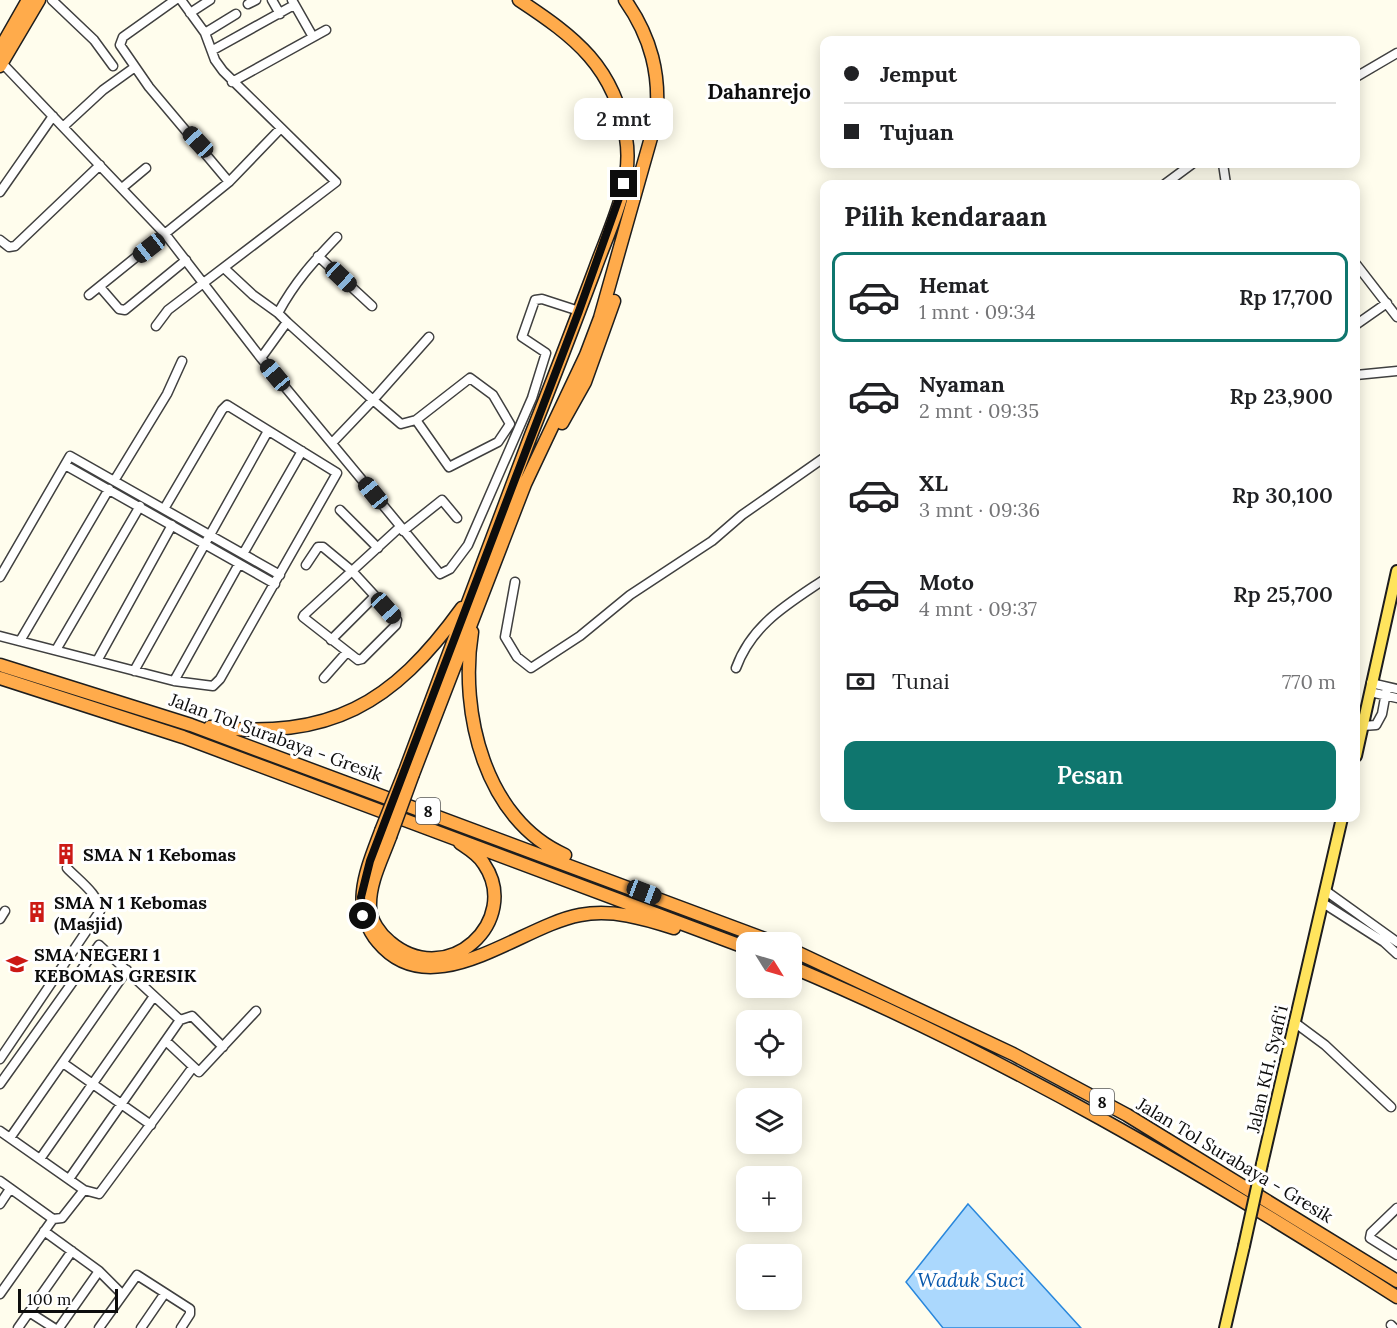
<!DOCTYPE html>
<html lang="id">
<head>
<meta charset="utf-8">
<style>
  :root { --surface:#fff; --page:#f2f2f2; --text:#202124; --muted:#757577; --line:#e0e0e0; --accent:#0f766e }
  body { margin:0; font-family:Lora,serif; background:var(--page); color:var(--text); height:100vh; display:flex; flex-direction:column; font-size:22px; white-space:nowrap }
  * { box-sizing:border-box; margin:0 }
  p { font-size:20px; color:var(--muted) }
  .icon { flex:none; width:33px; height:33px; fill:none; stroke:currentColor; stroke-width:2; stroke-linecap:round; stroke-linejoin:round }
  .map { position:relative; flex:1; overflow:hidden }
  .sheet { position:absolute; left:820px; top:180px; width:540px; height:642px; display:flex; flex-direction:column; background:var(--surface); border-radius:12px; box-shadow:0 3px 15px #0003 }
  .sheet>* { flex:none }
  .top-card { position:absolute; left:820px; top:36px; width:540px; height:132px; border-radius:12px; box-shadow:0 3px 15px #0003; display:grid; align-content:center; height:132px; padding:0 24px; background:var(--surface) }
  .needle { width:39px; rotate:127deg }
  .fabs { position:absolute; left:736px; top:932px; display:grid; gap:12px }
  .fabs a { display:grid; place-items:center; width:66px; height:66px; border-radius:12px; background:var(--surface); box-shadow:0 3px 15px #0003; font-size:30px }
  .scale { position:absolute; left:18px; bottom:15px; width:100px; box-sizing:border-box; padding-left:6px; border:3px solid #0d0d0d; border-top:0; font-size:16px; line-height:21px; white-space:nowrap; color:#0d0d0d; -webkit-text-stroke:4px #fff; paint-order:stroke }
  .end { position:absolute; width:27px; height:27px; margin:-14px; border:8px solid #0d0d0d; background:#fff; box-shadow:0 0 0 3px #fff }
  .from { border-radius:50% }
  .bubble { position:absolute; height:42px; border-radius:12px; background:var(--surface); box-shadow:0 3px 15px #0003; font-size:20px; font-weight:600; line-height:42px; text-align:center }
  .car { position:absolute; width:18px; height:36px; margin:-18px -9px; border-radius:8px; box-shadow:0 0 4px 2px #0007; background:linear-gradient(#222 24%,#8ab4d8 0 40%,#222 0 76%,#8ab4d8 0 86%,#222 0) }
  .top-card b { display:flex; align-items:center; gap:21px; height:57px; font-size:22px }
  .top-card b+b { border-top:2px solid var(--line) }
  .top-card i { width:15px; height:15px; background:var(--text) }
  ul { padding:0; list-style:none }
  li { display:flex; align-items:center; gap:18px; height:90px; margin:0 12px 9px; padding:0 12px; border:3px solid transparent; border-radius:12px }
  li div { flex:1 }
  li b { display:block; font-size:22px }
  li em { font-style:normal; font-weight:600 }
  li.active { border-color:var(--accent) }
  li>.icon { width:54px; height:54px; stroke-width:1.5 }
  h2 { padding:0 24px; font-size:27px; line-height:72px }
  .pay { display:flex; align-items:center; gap:15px; height:66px; padding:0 24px; font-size:22px }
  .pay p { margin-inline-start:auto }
  .button { display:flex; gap:12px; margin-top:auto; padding:12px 24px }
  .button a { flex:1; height:69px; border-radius:12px; background:var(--accent); color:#fff; font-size:24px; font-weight:600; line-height:69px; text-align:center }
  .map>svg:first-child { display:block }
  .water { fill:#abd8fd; stroke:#2987dc; stroke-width:1.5 }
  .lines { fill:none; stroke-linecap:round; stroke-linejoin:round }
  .minor-casing { stroke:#404040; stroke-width:11 }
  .major-casing { stroke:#1e1e1e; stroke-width:14 }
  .highway-casing { stroke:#1e1e1e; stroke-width:15 }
  .minor { stroke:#fff; stroke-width:8 }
  .major { stroke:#ffe45d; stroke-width:10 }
  .highway { stroke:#ffab4b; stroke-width:12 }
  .major-bridge-casing { stroke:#1e1e1e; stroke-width:14; stroke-linecap:butt }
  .highway-bridge-casing { stroke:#1e1e1e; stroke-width:15; stroke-linecap:butt }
  .major-bridge { stroke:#ffe45d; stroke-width:10 }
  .highway-bridge { stroke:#ffab4b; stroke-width:12 }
  .route { stroke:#0d0d0d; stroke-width:8 }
  .labels { text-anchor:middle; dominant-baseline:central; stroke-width:6; stroke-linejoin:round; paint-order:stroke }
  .shield { fill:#fff; stroke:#565656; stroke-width:1.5 }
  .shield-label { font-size:16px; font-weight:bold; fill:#0d0d0d }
  .street-label { font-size:18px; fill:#0d0d0d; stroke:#fff }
  .poi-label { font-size:18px; font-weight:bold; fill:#0d0d0d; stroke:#fff; text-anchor:start }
  .water-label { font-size:20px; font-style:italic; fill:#0858ac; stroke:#fff }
  .quarter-label { font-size:21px; font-weight:bold; fill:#0d0d0d; stroke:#fff }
</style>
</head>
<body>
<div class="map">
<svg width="1397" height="1328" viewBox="0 0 1397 1328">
  <rect width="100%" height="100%" fill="#fffded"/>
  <path class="water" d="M968,1204L1081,1328H943L906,1282Z"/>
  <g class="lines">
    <defs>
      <path id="minor" d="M52,0L94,40L113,66
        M175,0L123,37L120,45L149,87L229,182
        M272,0L280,14
        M292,0L313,37
        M248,4L256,0
        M190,13L210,0
        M205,33L236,14
        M213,50L294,5
        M2,63L166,235L261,358L440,574L450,569L468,545L532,398L546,353L522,337L535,300L542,299L579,311
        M1356,77L1397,53
        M232,82L326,30
        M64,126L103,90L135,67
        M1223,164L1226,184
        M1165,184L1192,164
        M122,188L146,168
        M0,192L53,116
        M0,240L9,247L15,246L100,165
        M318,256L372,306
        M1356,264L1397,317
        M224,268L253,295L278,313
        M100,287L119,309L125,310L186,260
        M89,295L229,182L281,128
        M287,322L373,400L429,337
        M1357,324L1387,303
        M156,326L168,310L336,182L223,71L215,60L205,33L181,0
        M261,358L287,322L278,313C295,282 312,263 337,237
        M1356,375L1397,371
        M332,443L373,400L401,424L416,420L449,467L498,442L510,424L493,395L470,378L416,420
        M65,465L275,584
        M114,481L167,394L182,361
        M340,510L378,548
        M403,531L442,500L457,518
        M243,554L302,451
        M306,565L318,547H323L352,571L397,620L396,625L362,659L358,660L303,617L304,615L400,527
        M0,577L70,456L280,575
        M515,582L505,637L517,657L531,668L580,636L630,595L712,541L742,515L825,457
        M0,636L174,681L213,686L220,679L337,473L227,405L222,410L164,509
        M331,640L375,596
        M20,641L109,489
        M56,650L140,506
        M97,661L172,525
        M736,668C752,624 788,604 825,579
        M134,671L268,431
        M324,678L347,652
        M174,681L239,564
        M1371,683L1397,689
        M1370,692L1397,698
        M1363,726L1376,725L1382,714L1387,687
        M1326,891L1397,942
        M1323,903L1384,942L1397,954
        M0,919L5,911
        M1294,1022L1325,1045L1391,1107
        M166,1041L199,1072L256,1011
        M0,1059L100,911C100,895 77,879 67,868
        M63,1063L151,1125
        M0,1084L99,945L180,1020
        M0,1131L84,1190L99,1194L193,1067
        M10,1138L127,970
        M40,1159L154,996
        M69,1179L180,1020L192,1016L223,1047
        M0,1181L53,1219L62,1218L84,1190
        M0,1204L10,1189
        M1397,1208L1371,1233L1370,1238L1397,1255
        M44,1231L99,1271L122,1294
        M0,1294L53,1219
        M29,1312L54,1328
        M1391,1325L1394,1328
        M18,1328L72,1251
        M59,1328L99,1271
        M99,1328L137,1275L190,1309V1314L181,1328
        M141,1328L165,1293"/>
      <path id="major" d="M1356,756L1397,571
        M1262,1164L1342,818
        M1225,1328L1244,1246"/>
      <path id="highway" d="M0,49L28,0
        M0,66L39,0
        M562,423L585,382L614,301
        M472,632C459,712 485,820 565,855
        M0,665L191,725L773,942
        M0,678L183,737L747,948
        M210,727C330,740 392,705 462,608
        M405,771C447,659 488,547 531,435C553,380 574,325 595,269C609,229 634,183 626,138C615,67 575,37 519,0
        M413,774L525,484L586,355L600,318L656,120C661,75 651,37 625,0
        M381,831C367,869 349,907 378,942C432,1007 520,926 580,915C612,909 643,918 674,928
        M390,837C382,859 369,883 370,907C370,920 380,934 390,942C448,991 522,920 484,864C479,855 469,849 460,843
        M792,950L1013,1054L1127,1115L1397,1281
        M792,967C1004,1056 1203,1173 1397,1297"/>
    </defs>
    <use href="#minor" class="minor-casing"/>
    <use href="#major" class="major-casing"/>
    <use href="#highway" class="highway-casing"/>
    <use href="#minor" class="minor"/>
    <use href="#major" class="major"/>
    <use href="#highway" class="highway"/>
    <defs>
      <path id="major-bridge" d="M1244,1246L1262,1164"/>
      <path id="highway-bridge" d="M381,831L405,771
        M390,837L413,774"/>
    </defs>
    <use href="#major-bridge" class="major-bridge-casing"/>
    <use href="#highway-bridge" class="highway-bridge-casing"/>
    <use href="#major-bridge" class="major-bridge"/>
    <use href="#highway-bridge" class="highway-bridge"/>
  </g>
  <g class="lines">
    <path class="route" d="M363,916L361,897L370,861L579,311L624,184"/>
  </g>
  <defs>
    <symbol id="building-bare" viewBox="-9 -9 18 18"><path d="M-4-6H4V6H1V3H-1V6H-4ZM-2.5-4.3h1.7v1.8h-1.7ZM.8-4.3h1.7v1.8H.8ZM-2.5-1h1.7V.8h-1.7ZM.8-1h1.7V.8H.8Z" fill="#cc1a15" stroke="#fff" stroke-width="2.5" paint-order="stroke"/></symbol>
    <symbol id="school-bare" viewBox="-9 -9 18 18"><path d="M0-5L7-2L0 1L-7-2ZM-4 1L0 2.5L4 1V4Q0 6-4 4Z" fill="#cc1a15" stroke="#fff" stroke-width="2.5" paint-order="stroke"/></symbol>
  </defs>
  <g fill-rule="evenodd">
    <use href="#building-bare" x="51" y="839" width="30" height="30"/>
    <use href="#building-bare" x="22" y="897" width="30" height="30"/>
    <use href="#school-bare" x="2" y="949" width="30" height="30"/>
  </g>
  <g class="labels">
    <g class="shield">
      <rect x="416" y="798" width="24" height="26" rx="4.5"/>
      <rect x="1090" y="1089" width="24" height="26" rx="4.5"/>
    </g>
    <g class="shield-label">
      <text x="428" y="811">8</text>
      <text x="1102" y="1102">8</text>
    </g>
    <g class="street-label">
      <text transform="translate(276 737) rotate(20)">Jalan Tol Surabaya - Gresik</text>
      <text transform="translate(1267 1069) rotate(-77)">Jalan KH. Syafi'i</text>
      <text transform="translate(1235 1160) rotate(31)">Jalan Tol Surabaya - Gresik</text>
    </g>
    <g class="poi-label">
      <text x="83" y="854">SMA N 1 Kebomas</text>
      <text x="54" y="902">SMA N 1 Kebomas<tspan x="54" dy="21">(Masjid)</tspan></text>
      <text x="34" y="954">SMA NEGERI 1<tspan x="34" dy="21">KEBOMAS GRESIK</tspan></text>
    </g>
    <g class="water-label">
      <text x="971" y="1279">Waduk Suci</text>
    </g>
    <g class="quarter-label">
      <text x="759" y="91">Dahanrejo</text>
    </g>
  </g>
</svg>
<div class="fabs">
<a><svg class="needle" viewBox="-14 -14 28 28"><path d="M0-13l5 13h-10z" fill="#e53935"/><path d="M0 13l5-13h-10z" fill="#757577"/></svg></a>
<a><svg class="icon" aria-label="locate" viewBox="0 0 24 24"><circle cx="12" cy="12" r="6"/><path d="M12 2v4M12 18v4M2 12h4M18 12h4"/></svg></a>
<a><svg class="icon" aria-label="layers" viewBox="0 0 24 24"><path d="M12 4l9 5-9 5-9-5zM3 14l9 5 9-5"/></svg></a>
<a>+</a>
<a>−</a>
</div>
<div class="scale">100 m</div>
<i class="end from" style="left:363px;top:916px"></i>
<i class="end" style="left:624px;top:184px"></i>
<div class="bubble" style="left:574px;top:98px;width:99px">2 mnt</div>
<i class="car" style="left:198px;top:142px;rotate:317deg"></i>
<i class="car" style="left:149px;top:248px;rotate:232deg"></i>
<i class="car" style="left:341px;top:277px;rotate:133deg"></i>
<i class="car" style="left:275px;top:375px;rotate:320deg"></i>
<i class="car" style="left:373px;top:493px;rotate:321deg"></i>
<i class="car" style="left:386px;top:608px;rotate:138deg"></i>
<i class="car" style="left:644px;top:892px;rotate:111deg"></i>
<div class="top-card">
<b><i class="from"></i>Jemput</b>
<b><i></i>Tujuan</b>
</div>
<section class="sheet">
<h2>Pilih kendaraan</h2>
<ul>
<li class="active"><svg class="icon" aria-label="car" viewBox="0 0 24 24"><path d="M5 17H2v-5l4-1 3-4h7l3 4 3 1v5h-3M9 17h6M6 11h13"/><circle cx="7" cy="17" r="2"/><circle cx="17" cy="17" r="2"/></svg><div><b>Hemat</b><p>1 mnt · 09:34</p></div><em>Rp 17,700</em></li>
<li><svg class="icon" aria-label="car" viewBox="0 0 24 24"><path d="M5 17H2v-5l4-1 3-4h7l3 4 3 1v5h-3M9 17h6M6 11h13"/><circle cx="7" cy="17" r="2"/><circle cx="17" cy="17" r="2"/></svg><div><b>Nyaman</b><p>2 mnt · 09:35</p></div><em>Rp 23,900</em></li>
<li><svg class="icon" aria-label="car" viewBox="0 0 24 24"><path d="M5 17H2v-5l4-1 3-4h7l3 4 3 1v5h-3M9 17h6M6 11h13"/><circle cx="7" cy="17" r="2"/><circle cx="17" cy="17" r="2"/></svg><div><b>XL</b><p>3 mnt · 09:36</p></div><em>Rp 30,100</em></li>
<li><svg class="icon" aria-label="car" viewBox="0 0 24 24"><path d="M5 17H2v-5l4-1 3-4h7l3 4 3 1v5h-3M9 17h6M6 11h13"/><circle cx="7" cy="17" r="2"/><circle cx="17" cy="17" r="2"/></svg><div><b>Moto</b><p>4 mnt · 09:37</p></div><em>Rp 25,700</em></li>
</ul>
<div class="pay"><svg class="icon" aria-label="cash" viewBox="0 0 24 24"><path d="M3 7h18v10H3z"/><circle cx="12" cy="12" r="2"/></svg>Tunai<p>770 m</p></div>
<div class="button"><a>Pesan</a></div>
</section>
</div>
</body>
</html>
